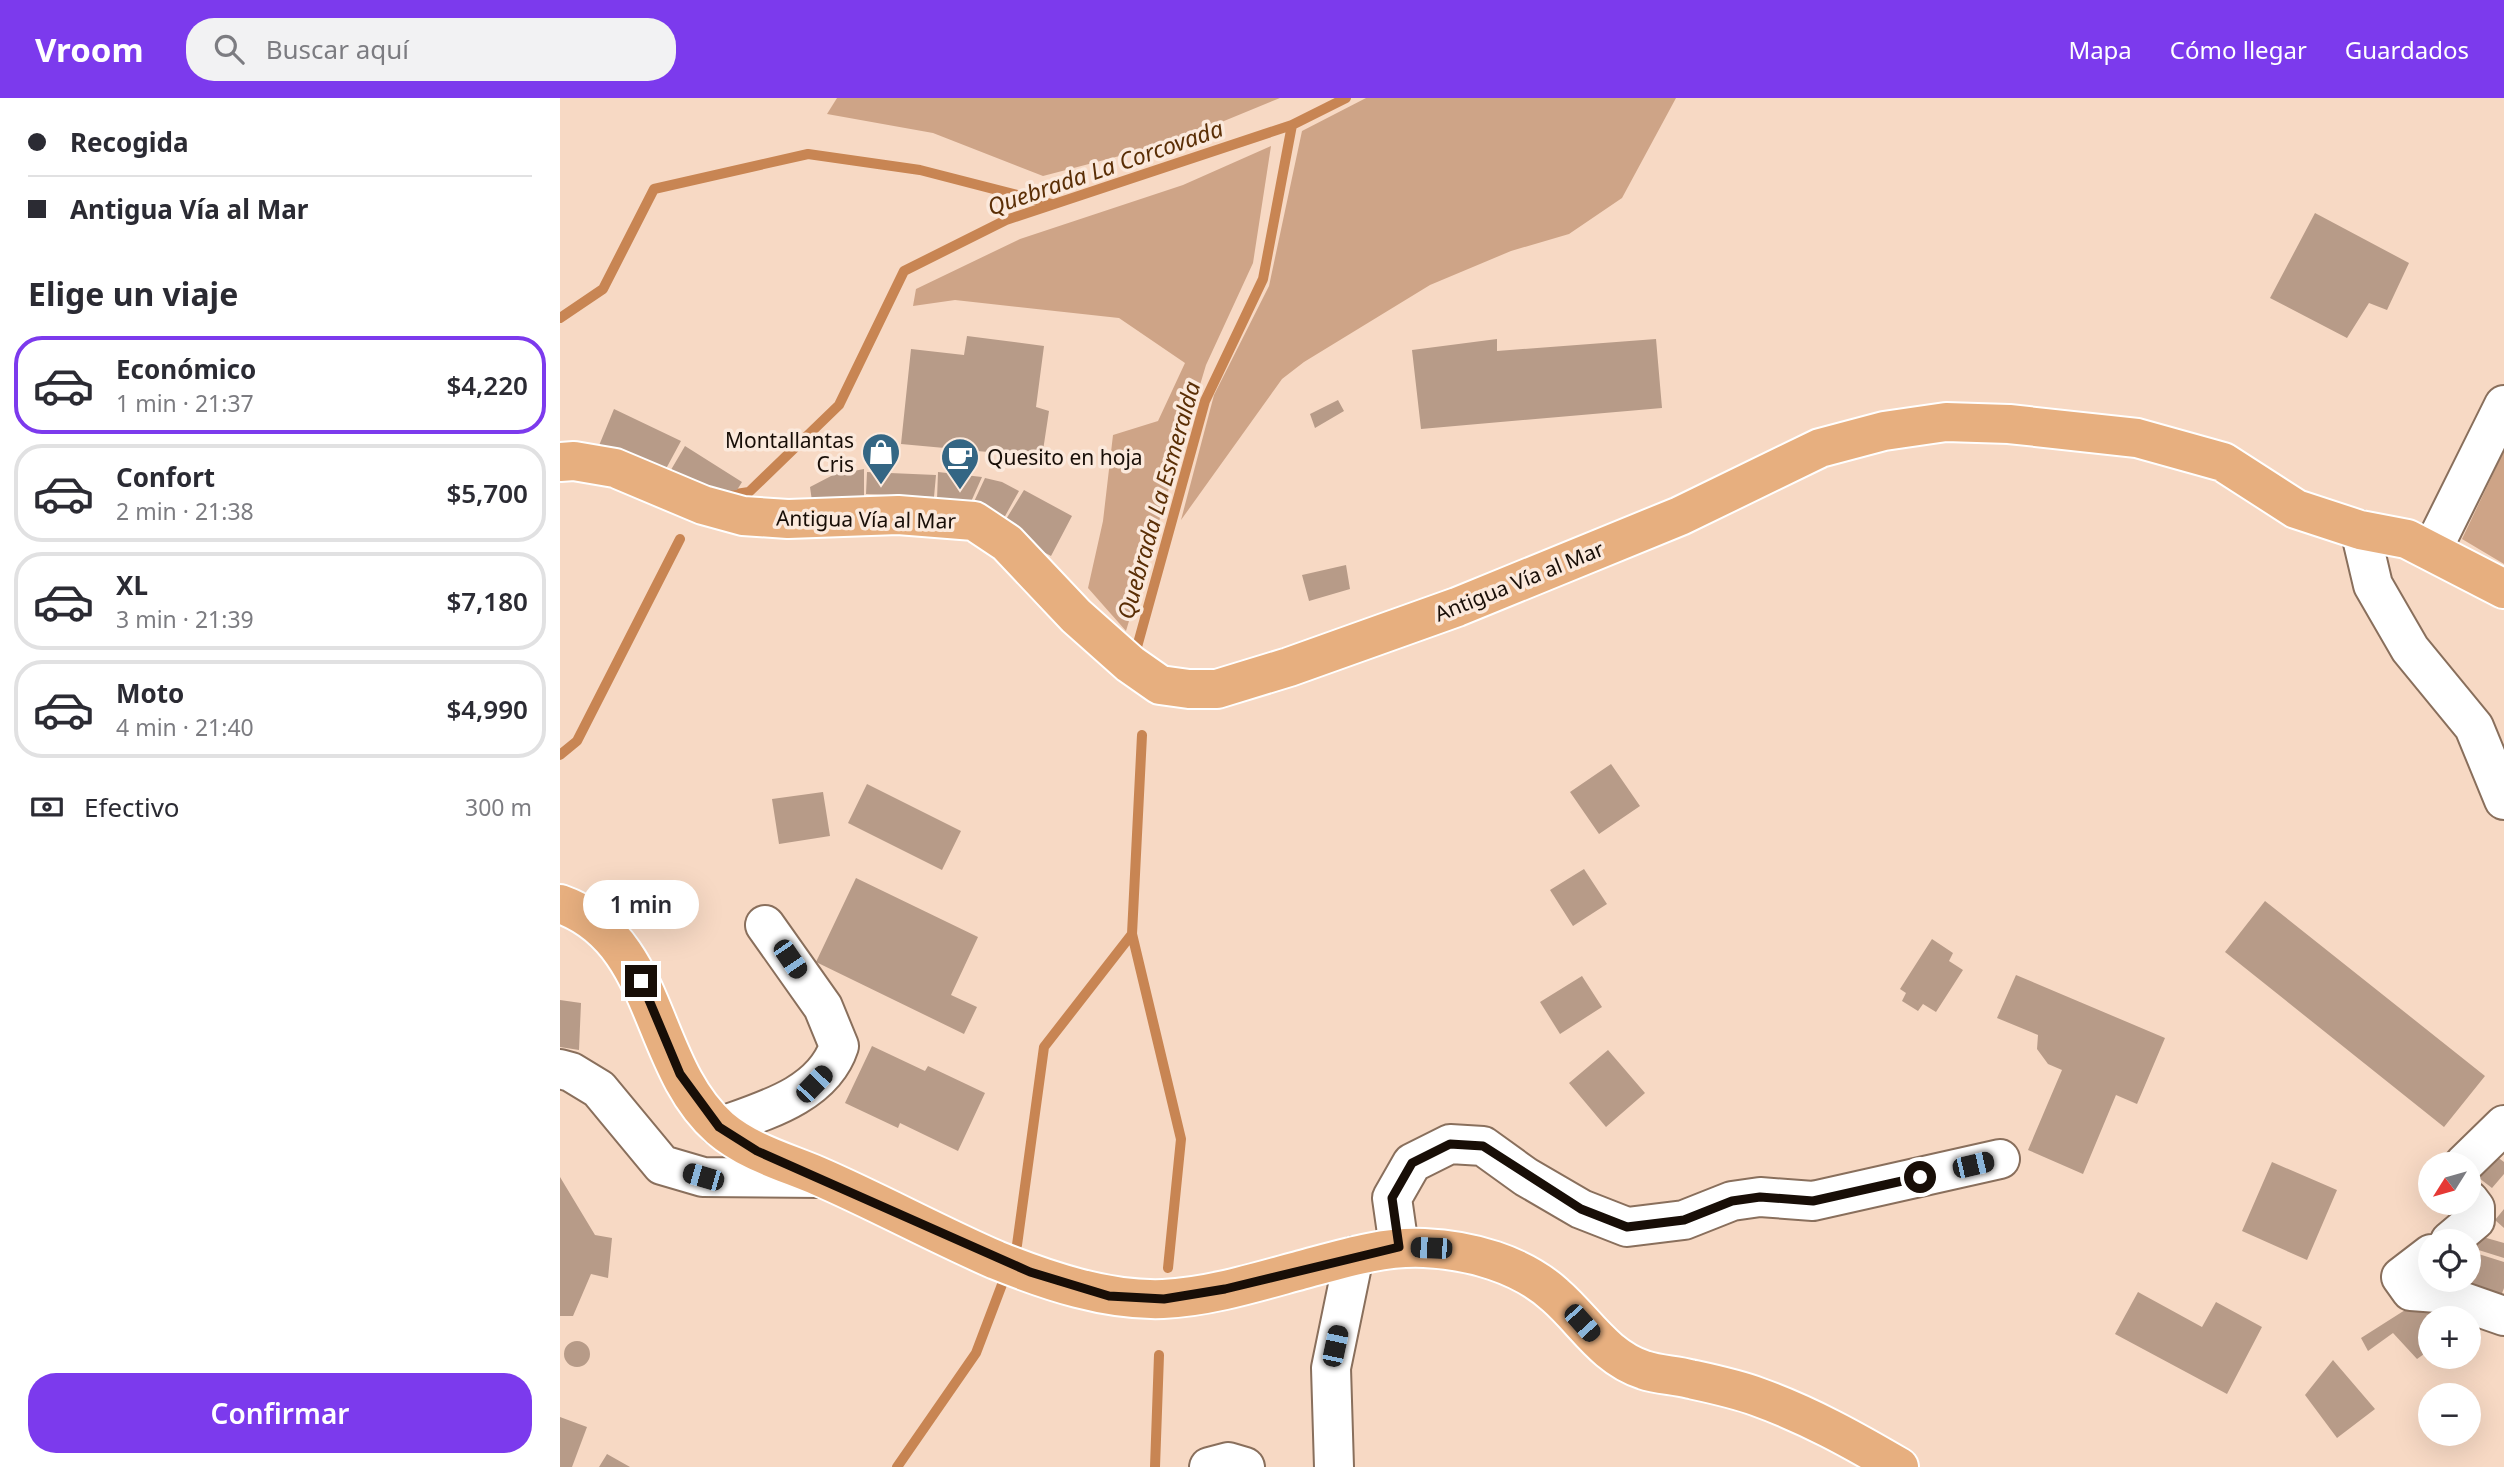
<!DOCTYPE html>
<html lang="es">
<head>
<meta charset="utf-8">
<style>
  :root { --surface:#fff; --page:#f2f2f3; --text:#2b2b33; --muted:#7c7c81; --line:#e1e1e2; --accent:#7c3aed }
  body { margin:0; font-family:"Noto Sans",sans-serif; background:var(--page); color:var(--text); height:100vh; display:flex; flex-direction:column; font-size:26px; white-space:nowrap }
  * { box-sizing:border-box; margin:0 }
  p { font-size:23px; color:var(--muted) }
  .icon { flex:none; width:38px; height:38px; fill:none; stroke:currentColor; stroke-width:2; stroke-linecap:round; stroke-linejoin:round }
  .map { position:relative; flex:1; overflow:hidden }
  .details { display:flex; flex-direction:column; background:var(--surface); width:560px }
  .details>* { flex:none }
  .guide { display:grid; align-content:center; height:154px; padding:0 28px; background:var(--surface) }
  .needle { width:46px; rotate:233deg }
  .fabs { position:absolute; left:1858px; top:1054px; display:grid; gap:14px }
  .fabs a { display:grid; place-items:center; width:63px; height:63px; border-radius:50%; background:var(--surface); box-shadow:0 7px 28px #0002; font-size:35px }
  .end { position:absolute; width:32px; height:32px; margin:-16px; border:9px solid #180e07; background:#fff; box-shadow:0 0 0 4px #fff }
  .from { border-radius:50% }
  .bubble { position:absolute; height:49px; border-radius:24px; background:var(--surface); box-shadow:0 7px 28px #0002; font-size:23px; font-weight:600; line-height:49px; text-align:center }
  .car { position:absolute; width:21px; height:42px; margin:-21px -10px; border-radius:9px; box-shadow:0 0 5px 2px #0007; background:linear-gradient(#222 24%,#8ab4d8 0 40%,#222 0 76%,#8ab4d8 0 86%,#222 0) }
  .guide b { display:flex; align-items:center; gap:24px; height:66px; font-size:26px }
  .guide b+b { border-top:2px solid var(--line) }
  .guide i { width:18px; height:18px; background:var(--text) }
  ul { padding:0; list-style:none }
  li { display:flex; align-items:center; gap:21px; height:98px; margin:0 14px 10px; padding:0 14px; border:4px solid var(--line); border-radius:28px }
  li div { flex:1 }
  li b { display:block; font-size:26px }
  li em { font-style:normal; font-weight:600 }
  li.active { border-color:var(--accent) }
  li>.icon { width:63px; height:63px; stroke-width:1.5 }
  h2 { padding:0 28px; font-size:32px; line-height:84px }
  .pay { display:flex; align-items:center; gap:18px; height:77px; padding:0 28px; font-size:26px }
  .pay p { margin-inline-start:auto }
  .cta { display:flex; gap:14px; margin-top:auto; padding:14px 28px }
  .cta a { flex:1; height:80px; border-radius:28px; background:var(--accent); color:#fff; font-size:28px; font-weight:600; line-height:80px; text-align:center }
  header { display:flex; align-items:center; gap:42px; box-sizing:border-box; height:98px; padding:0 35px; background:var(--accent); color:#fff }
  header strong { font-size:33px }
  nav { display:flex; gap:38px; margin-inline-start:auto; font-size:24px }
  .search { width:490px; height:63px; background:var(--page); display:flex; align-items:center; gap:18px; box-sizing:border-box; padding:0 24px; border-radius:28px; color:var(--muted); font-size:26px }
  main { display:flex; flex:1; min-height:0 }
  .map>svg:first-child { display:block }
  .green { fill:#cea487 }
  .lines { fill:none; stroke-linecap:round; stroke-linejoin:round }
  .stream { stroke:#c88553; stroke-width:10 }
  .building { fill:#b79b88 }
  .minor-casing { stroke:#896f5c; stroke-width:42 }
  .major-casing { stroke:#fff; stroke-width:42 }
  .minor { stroke:#fff; stroke-width:38 }
  .major { stroke:#e7af7f; stroke-width:38 }
  .route { stroke:#180e07; stroke-width:9 }
  .labels { text-anchor:middle; dominant-baseline:central; stroke-width:7; stroke-linejoin:round; paint-order:stroke }
  .poi-label { font-size:21px; fill:#180e07; stroke:#fbe9dc; text-anchor:end }
  .street-label { font-size:21px; fill:#180e07; stroke:#fbe9dc }
  .water-label { font-size:23px; font-style:italic; fill:#5a2e05; stroke:#fbe9dc }
</style>
</head>
<body>
<header>
<strong>Vroom</strong>
<div class="search"><svg class="icon" aria-label="search" viewBox="0 0 24 24"><circle cx="10" cy="10" r="6"/><path d="M15 15l6 6"/></svg>Buscar aquí</div>
<nav><a>Mapa</a><a>Cómo llegar</a><a>Guardados</a></nav>
</header>
<main>
<section class="details">
<div class="guide">
<b><i class="from"></i>Recogida</b>
<b><i></i>Antigua Vía al Mar</b>
</div>
<h2>Elige un viaje</h2>
<ul>
<li class="active"><svg class="icon" aria-label="car" viewBox="0 0 24 24"><path d="M5 17H2v-5l4-1 3-4h7l3 4 3 1v5h-3M9 17h6M6 11h13"/><circle cx="7" cy="17" r="2"/><circle cx="17" cy="17" r="2"/></svg><div><b>Económico</b><p>1 min · 21:37</p></div><em>$4,220</em></li>
<li><svg class="icon" aria-label="car" viewBox="0 0 24 24"><path d="M5 17H2v-5l4-1 3-4h7l3 4 3 1v5h-3M9 17h6M6 11h13"/><circle cx="7" cy="17" r="2"/><circle cx="17" cy="17" r="2"/></svg><div><b>Confort</b><p>2 min · 21:38</p></div><em>$5,700</em></li>
<li><svg class="icon" aria-label="car" viewBox="0 0 24 24"><path d="M5 17H2v-5l4-1 3-4h7l3 4 3 1v5h-3M9 17h6M6 11h13"/><circle cx="7" cy="17" r="2"/><circle cx="17" cy="17" r="2"/></svg><div><b>XL</b><p>3 min · 21:39</p></div><em>$7,180</em></li>
<li><svg class="icon" aria-label="car" viewBox="0 0 24 24"><path d="M5 17H2v-5l4-1 3-4h7l3 4 3 1v5h-3M9 17h6M6 11h13"/><circle cx="7" cy="17" r="2"/><circle cx="17" cy="17" r="2"/></svg><div><b>Moto</b><p>4 min · 21:40</p></div><em>$4,990</em></li>
</ul>
<div class="pay"><svg class="icon" aria-label="cash" viewBox="0 0 24 24"><path d="M3 7h18v10H3z"/><circle cx="12" cy="12" r="2"/></svg>Efectivo<p>300 m</p></div>
<div class="cta"><a>Confirmar</a></div>
</section>
<div class="map">
<svg width="1944" height="1369" viewBox="0 0 1944 1369">
  <rect width="100%" height="100%" fill="#f7d9c4"/>
  <path class="green" d="M277,0H720L613,44L483,78L373,35L267,16Z
    M806,0H1116L1062,100L1009,136L951,153L870,187L744,264L722,281L621,422L654,297L709,188L742,33Z
    M711,48L693,165L646,267L566,533L528,490L543,423L553,337L598,323L625,265L559,220L395,202L353,208L356,191L460,141L623,87Z
    M1944,353V466L1902,441Z"/>
  <g class="lines">
    <path class="stream" d="M0,220L43,191L94,91L248,56L360,72L492,106
      M163,398L189,394L279,307L344,173L446,122L732,27L786,0
      M577,549L645,303L703,181L732,27
      M0,657L17,643L120,441
      M572,836L621,1041L608,1170
      M337,1369L416,1255L457,1147L484,949L572,836L582,637
      M595,1369L599,1257"/>
  </g>
  <path class="building" d="M1755,115L1849,165L1827,212L1809,205L1787,240L1710,200Z
    M407,238L484,248L476,309L489,313L482,359L341,346L351,251L404,257Z
    M937,241V253L1096,241L1102,310L861,331L852,252Z
    M778,302L784,313L755,330L750,316Z
    M54,311L121,343L101,380L38,350Z
    M125,348L182,384L177,392L135,397L105,382Z
    M304,371V399L252,403L250,389L273,377Z
    M307,374L376,377L374,399L306,396Z
    M378,374L422,379L410,406L377,402Z
    M425,380L442,384L459,393L444,420L412,408Z
    M464,392L512,418L491,458L440,431Z
    M786,467L790,491L749,503L742,477Z
    M1051,666L1080,708L1039,736L1010,694Z
    M307,686L401,733L382,772L288,725Z
    M263,694L270,738L219,746L212,701Z
    M1024,771L1047,806L1013,828L990,792Z
    M296,780L418,839L391,897L417,909L404,936L256,864Z
    M1705,803L1925,978L1884,1029L1665,854Z
    M1372,841L1393,855L1389,863L1403,872L1376,914L1363,906L1358,913L1342,903L1346,895L1340,891Z
    M1456,877L1605,940L1577,1006L1556,997L1523,1076L1468,1052L1502,972L1488,966L1477,951L1478,937L1437,920Z
    M1022,878L1042,909L1000,936L980,904Z
    M0,902L21,905L19,952L0,949Z
    M312,948L365,973L368,968L425,995L398,1053L340,1025L338,1030L285,1005Z
    M1048,952L1085,995L1046,1029L1009,985Z
    M1936,1058L1944,1064V1076L1932,1090L1919,1080Z
    M1712,1064L1777,1092L1747,1162L1682,1133Z
    M0,1079L35,1137L52,1140L48,1180L31,1176L13,1218H0Z
    M1944,1111V1130L1935,1122Z
    M1916,1137L1944,1145V1160L1909,1149Z
    M1909,1153L1944,1164V1190L1940,1201L1892,1181H1909Z
    M1578,1194L1642,1229L1656,1204L1702,1229L1667,1296L1555,1236Z
    M1864,1200L1880,1220H1871V1251L1857,1261L1833,1235L1808,1253L1801,1240Z
    M4 1256a13 13 0 1 1 26 0a13 13 0 1 1-26 0Z
    M1773,1262L1815,1311L1777,1340L1745,1297Z
    M0,1319L27,1329L12,1369H0Z
    M47,1356L70,1369H39Z"/>
  <g class="lines">
    <defs>
      <path id="minor" d="M1800,432L1813,487L1850,551L1914,629L1944,702
        M1872,452L1944,307
        M0,971L11,974L39,991L102,1067L143,1079L261,1080
        M159,1029C204,1013 263,997 279,948L263,909L205,827
        M1904,1066L1944,1027
        M1890,1143L1915,1122V1110L1909,1102
        M839,1149L832,1100L852,1065L890,1046L923,1048L966,1079L1021,1111L1067,1129L1124,1122L1172,1103L1200,1099L1253,1103L1440,1061
        M1871,1156L1841,1179L1851,1193L1878,1195L1944,1218
        M649,1369L668,1364L685,1369
        M774,1369L771,1270L794,1158"/>
      <path id="major" d="M0,364L14,363L55,370L143,407L183,418L228,421L338,417L414,423L447,445L516,518L570,566L600,587L629,591H657L729,569L897,509L1120,418L1260,350L1324,333L1386,324L1449,326L1577,340L1663,364L1736,411L1800,432L1847,441L1944,491
        M0,806C100,841 88,967 160,1030C188,1054 225,1064 258,1078C318,1104 376,1136 436,1162C488,1183 547,1203 603,1201C649,1199 697,1184 741,1172C782,1161 822,1148 864,1150C910,1152 961,1166 995,1197C1025,1223 1044,1259 1084,1272C1098,1277 1115,1277 1130,1281C1153,1286 1177,1291 1198,1299C1248,1317 1293,1342 1339,1369"/>
    </defs>
    <use href="#minor" class="minor-casing"/>
    <use href="#major" class="major-casing"/>
    <use href="#minor" class="minor"/>
    <use href="#major" class="major"/>
  </g>
  <g class="lines">
    <path class="route" d="M81,883L120,976L159,1029L197,1053L470,1174L549,1198L604,1201L665,1191L839,1149L832,1100L852,1065L890,1046L923,1048L1021,1111L1067,1129L1124,1122L1172,1103L1200,1099L1253,1103L1360,1079"/>
  </g>
  <defs>
    <symbol id="shop-pin" viewBox="-11 -11 22 30"><path d="M0 17L-7.5 6A9.5 9.5 0 1 1 7.5 6Z" fill="#346684" stroke="#fbe9dc"/><path d="M-5-2.5h2.3a2.7 3.5 0 0 1 5.4 0H5L5.5 6h-11ZM-1.5-2.5h3a1.5 2.3 0 0 0-3 0Z" fill="#fff"/></symbol>
    <symbol id="cafe-pin" viewBox="-11 -11 22 30"><path d="M0 17L-7.5 6A9.5 9.5 0 1 1 7.5 6Z" fill="#346684" stroke="#fbe9dc"/><path d="M-5.5-4.5H6V0H3Q3 3.5 0 3.5H-2.5Q-5.5 3.5-5.5 0ZM3-3.2v2h1.7v-2ZM-6 4.5H4V6H-6Z" fill="#fff"/></symbol>
  </defs>
  <g fill-rule="evenodd">
    <use href="#shop-pin" x="299" y="332" width="44" height="60"/>
    <use href="#cafe-pin" x="378" y="337" width="44" height="60"/>
  </g>
  <g class="labels">
    <g class="poi-label">
      <text x="294" y="342">Montallantas<tspan x="294" dy="24">Cris</tspan></text>
      <text x="427" y="359" text-anchor="start">Quesito en hoja</text>
    </g>
    <g class="street-label">
      <text transform="translate(306 421) rotate(1)">Antigua Vía al Mar</text>
      <text transform="translate(959 483) rotate(-22)">Antigua Vía al Mar</text>
    </g>
    <g class="water-label">
      <text transform="translate(545 69) rotate(-19)">Quebrada La Corcovada</text>
      <text transform="translate(598 402) rotate(-74)">Quebrada La Esmeralda</text>
    </g>
  </g>
</svg>
<div class="fabs">
<a><svg class="needle" viewBox="-14 -14 28 28"><path d="M0-13l5 13h-10z" fill="#e53935"/><path d="M0 13l5-13h-10z" fill="#7c7c81"/></svg></a>
<a><svg class="icon" aria-label="locate" viewBox="0 0 24 24"><circle cx="12" cy="12" r="6"/><path d="M12 2v4M12 18v4M2 12h4M18 12h4"/></svg></a>
<a>+</a>
<a>−</a>
</div>
<i class="end from" style="left:1360px;top:1079px"></i>
<i class="end" style="left:81px;top:883px"></i>
<div class="bubble" style="left:23px;top:782px;width:116px">1 min</div>
<i class="car" style="left:230px;top:861px;rotate:146deg"></i>
<i class="car" style="left:254px;top:986px;rotate:44deg"></i>
<i class="car" style="left:1413px;top:1067px;rotate:77deg"></i>
<i class="car" style="left:143px;top:1079px;rotate:286deg"></i>
<i class="car" style="left:871px;top:1150px;rotate:272deg"></i>
<i class="car" style="left:1022px;top:1225px;rotate:138deg"></i>
<i class="car" style="left:775px;top:1248px;rotate:12deg"></i>
</div>
</main>
</body>
</html>
